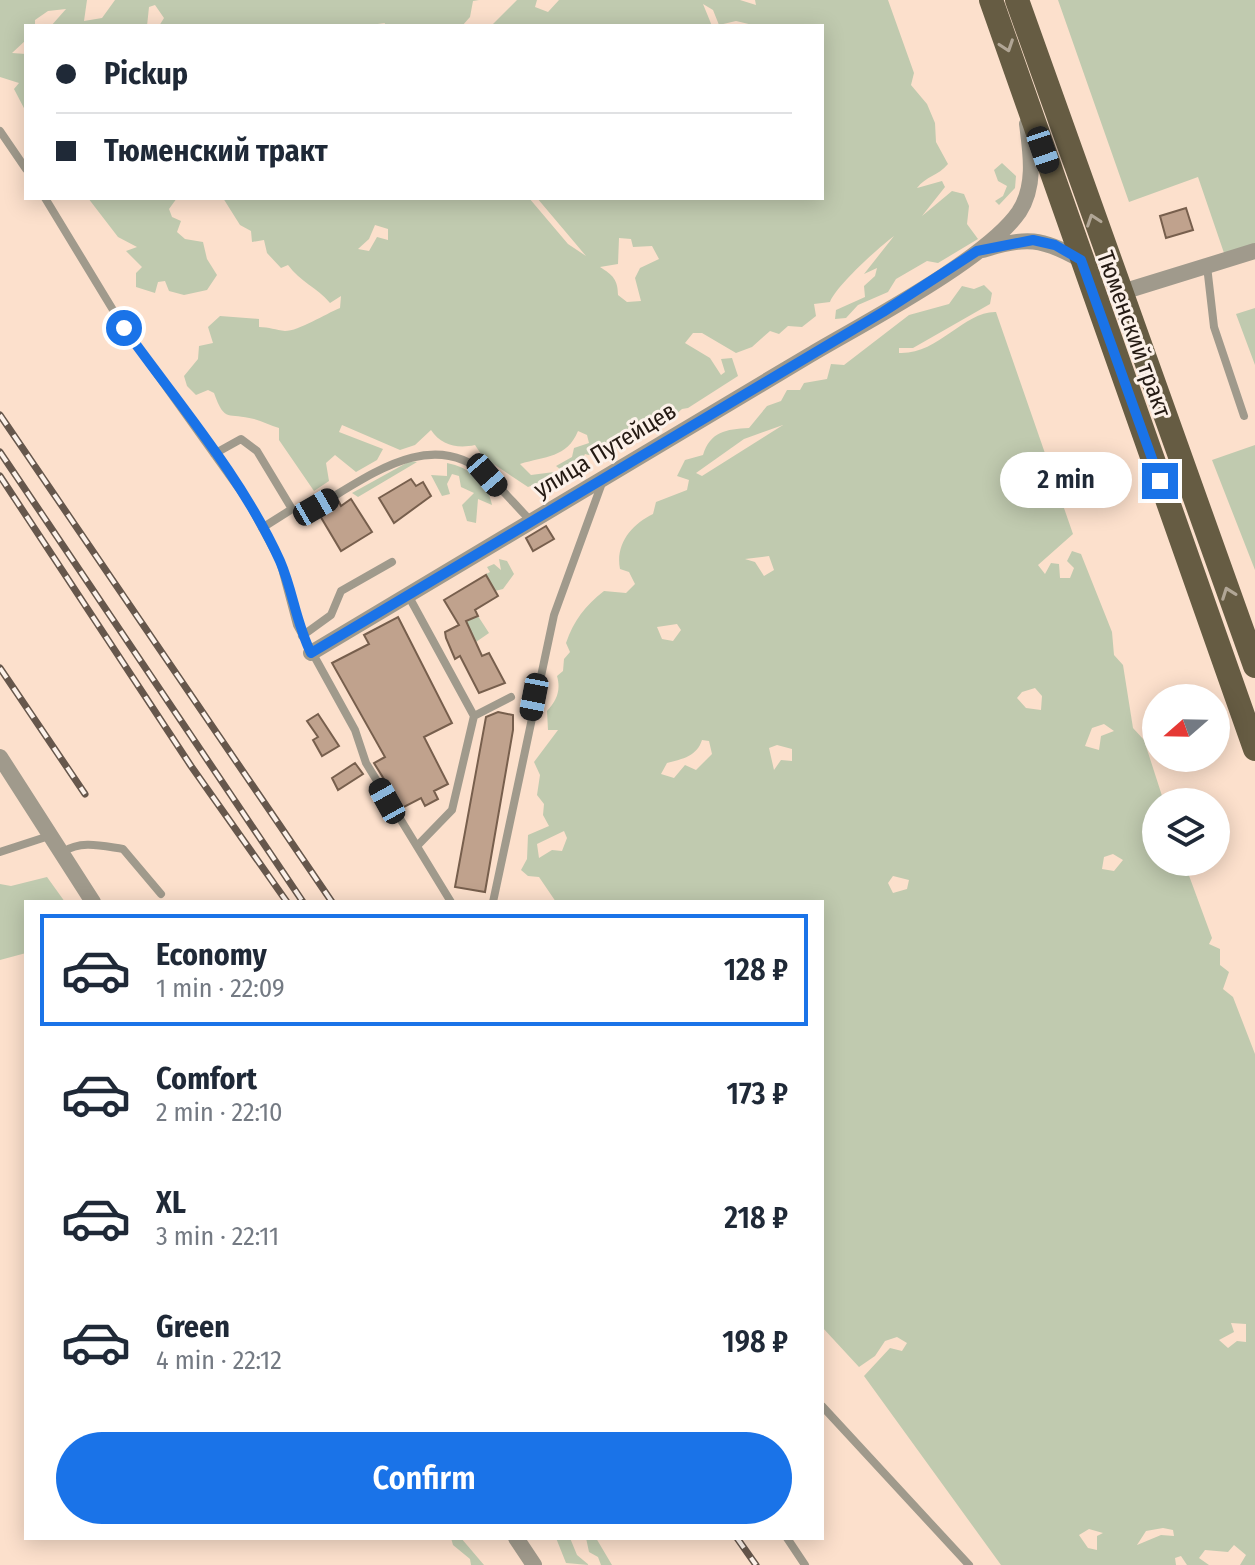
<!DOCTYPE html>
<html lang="en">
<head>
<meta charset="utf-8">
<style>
  :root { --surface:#fff; --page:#f2f2f3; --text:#1f2937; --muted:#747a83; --line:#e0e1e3; --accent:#1a73e8 }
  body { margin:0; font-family:"Fira Sans Condensed",sans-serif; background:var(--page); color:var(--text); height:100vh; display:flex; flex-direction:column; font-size:30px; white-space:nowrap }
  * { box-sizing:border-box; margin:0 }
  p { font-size:26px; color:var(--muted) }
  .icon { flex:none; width:44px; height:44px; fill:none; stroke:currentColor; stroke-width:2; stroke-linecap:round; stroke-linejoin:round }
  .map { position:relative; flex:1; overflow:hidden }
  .panel { position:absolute; left:24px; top:900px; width:800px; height:640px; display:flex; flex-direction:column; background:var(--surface); border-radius:0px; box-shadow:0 4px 20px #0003 }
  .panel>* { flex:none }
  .top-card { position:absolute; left:24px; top:24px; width:800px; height:176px; border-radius:0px; box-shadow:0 4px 20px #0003; display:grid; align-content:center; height:176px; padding:0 32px; background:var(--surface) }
  .needle { width:52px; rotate:250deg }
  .tools { position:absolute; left:1142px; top:684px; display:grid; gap:16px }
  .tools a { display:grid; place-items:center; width:88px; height:88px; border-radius:50%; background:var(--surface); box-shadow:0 4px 20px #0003; font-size:40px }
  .end { position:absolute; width:36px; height:36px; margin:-18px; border:10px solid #1a73e8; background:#fff; box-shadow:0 0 0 4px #fff }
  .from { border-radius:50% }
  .bubble { position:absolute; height:56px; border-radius:28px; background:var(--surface); box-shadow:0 4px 20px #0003; font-size:26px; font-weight:600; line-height:56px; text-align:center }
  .car { position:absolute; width:24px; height:48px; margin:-24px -12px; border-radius:10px; box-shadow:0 0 6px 2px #0007; background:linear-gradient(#222 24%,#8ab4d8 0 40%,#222 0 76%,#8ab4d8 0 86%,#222 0) }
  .top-card b { display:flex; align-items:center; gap:28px; height:76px; font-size:30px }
  .top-card b+b { border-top:2px solid var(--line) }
  .top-card i { width:20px; height:20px; background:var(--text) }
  ul { padding:14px 0 0; list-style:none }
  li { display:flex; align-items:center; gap:24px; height:112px; margin:0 16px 12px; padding:0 16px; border:4px solid transparent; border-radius:0px }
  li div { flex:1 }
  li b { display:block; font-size:30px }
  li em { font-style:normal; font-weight:600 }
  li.current { border-color:var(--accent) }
  li>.icon { width:72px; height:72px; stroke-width:1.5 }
  .button { display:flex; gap:16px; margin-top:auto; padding:16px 32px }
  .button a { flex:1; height:92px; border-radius:48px; background:var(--accent); color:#fff; font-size:32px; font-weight:600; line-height:92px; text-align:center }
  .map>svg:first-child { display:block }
  .green { fill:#c0caaf; fill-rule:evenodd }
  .building { fill:#c0a28d; stroke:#775f4d; stroke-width:2 }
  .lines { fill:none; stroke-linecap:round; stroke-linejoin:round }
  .lane { stroke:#a09a8c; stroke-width:8 }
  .street { stroke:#a09a8c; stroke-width:16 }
  .primary { stroke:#665c43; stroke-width:24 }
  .rail-casing { stroke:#66574c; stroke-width:7 }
  .rail { stroke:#fcf1e9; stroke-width:4; stroke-dasharray:12; stroke-linecap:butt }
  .oneway { stroke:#b1a696 }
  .route { stroke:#1a73e8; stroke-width:10 }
  .labels { text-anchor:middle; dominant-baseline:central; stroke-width:6; stroke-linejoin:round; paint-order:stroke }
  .street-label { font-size:24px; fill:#241a13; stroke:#fcf1e9 }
</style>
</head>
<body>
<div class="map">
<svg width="1255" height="1565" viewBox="0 0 1255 1565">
  <rect width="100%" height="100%" fill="#fce0cc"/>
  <path class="green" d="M0,0H87L84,21L102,18L115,0H479L473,1L470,17L462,26H384L385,23L363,26H159L164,18L155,5L149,7L147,26H51L66,9L48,11L35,20V26H26V40L12,53L26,54V112L14,89L19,83L0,77Z
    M517,0H537L535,7L548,12L559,0H740L756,5L755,0H888L914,73L911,85L927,104L935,123L936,142L948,164C938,176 926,176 917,188L942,181L945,187L922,216L952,191L964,194L969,206L967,224L978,239L938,263L927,261L896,279L888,292L858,305L846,318L835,319L836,310L865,297L864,286L875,276L877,268L864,274L894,236C878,248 836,286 830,302L814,304L816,316L802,327L788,326L779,334L770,331L752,347L736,353L702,333H693L685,343L710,358L721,375L725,372L721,359L732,358L738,376L688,408L682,409C666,424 659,421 642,430C622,441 610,462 585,454L579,465L565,473L556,466L572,457L574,448L589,443L587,435L578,431C567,458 545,456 520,464L531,475L554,472L548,479L528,487L483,457L475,445C457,449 441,445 431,430L415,445L400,450L342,425L339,432L383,449L377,460L356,472L335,455L326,463L329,481L314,491L279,440V428C271,426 262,421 254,419C228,412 225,424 214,393L208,390L196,395L187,386L184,376L198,359L199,346L213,343L208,327L220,316L259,319V327C269,327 276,330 285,331C299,331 325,314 340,308L341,296L330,303C317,287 300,282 288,265L281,268L267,253L264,240L252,242L251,231L240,225L223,198H529L568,244L586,256L537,198H822V26H757L736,21L719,25L713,10L703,4L712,26H491ZM375,225L388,229V240L377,237L369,251L358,249L369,239ZM619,238L631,239L633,247L652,246L659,259L640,268L635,278L641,301L627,302L618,295C618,280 613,275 600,267L618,264Z
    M1058,0H1255V244L1224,253L1198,177L1129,202Z
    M1002,163L1016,176L1015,188L999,205L995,201L1003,196L1007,186L998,181L994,170Z
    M88,198H177L169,209L172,217L181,221L177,232L185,239L203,242L207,259L217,275L207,290L184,295L169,291L165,281L158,282L155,293L136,287V273L142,267L126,251L137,247L118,237Z
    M984,285L992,293L990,304L913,348H899V353C938,355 964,311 996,312L1073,534L1038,565L1045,574L1051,563L1059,564L1060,578H1070L1074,568L1067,561L1072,551L1081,554L1112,632L1114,655L1123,665L1133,728L1144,740L1164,802H1156V862H1184L1212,938L1209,944L1220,949V965L1229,972L1223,989L1233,997L1255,1054V1565H1240L1246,1555L1234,1545L1228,1552L1205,1550L1199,1558L1209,1565H1187L1181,1556L1175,1558L1176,1565H1001L864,1376L890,1348L902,1351L907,1343L897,1337L885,1341L875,1356L859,1367L822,1327V902H556L539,877L528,876L521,870L527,859L528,835L549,826L543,815L544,804L537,795L540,775L534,762L558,730H548L547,711C557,700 561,690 557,676L563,671L564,659L570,652L566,643C574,620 585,606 604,591L626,593L635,584L629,572L620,569C615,544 632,524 653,514L656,502L687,490L689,480L677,476L685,460L703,455C710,432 726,429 749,428L767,406L781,401L787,390H800L804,383L827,379L831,364L844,365L909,315L949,304L962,286L974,289ZM783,425L702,476L696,473L744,439ZM769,556L774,570L764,576L755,562L745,559ZM677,624L681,630L673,641L662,639L657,627ZM1035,688L1042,696L1041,710L1026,708L1017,698L1022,692ZM1104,724L1114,731L1101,736L1099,750L1085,746L1092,728ZM702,740L709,741L712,754L696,770L685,765L674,778L661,774L667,763C683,759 697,756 702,740ZM777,745L792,749V761L781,760L774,770L769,748ZM564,831L567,838L562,851L552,850L539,858L537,844ZM1113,854L1123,860L1114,871L1102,869L1104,857ZM893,876L909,880L907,889L893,893L888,883ZM1231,1323L1246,1324V1342L1237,1341L1228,1348L1219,1340L1234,1332ZM1163,1528L1173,1530L1174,1536L1161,1535L1137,1545L1146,1531ZM1089,1529L1103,1533L1097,1536V1550L1088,1548L1079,1535Z
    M1255,308V365L1236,314Z
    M1255,445V570L1212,460Z
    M410,461L417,462L358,497L352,493Z
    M447,463C469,467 488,482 492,505L478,499L476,523L467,521L462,505L474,493L461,487L459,476L452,474L447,484L450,494L442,496L431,475L447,476Z
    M499,559L507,561L514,574L503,589L495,591L486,574L490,572L487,567L494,564L501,570Z
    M478,616L489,633L476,642L466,621Z
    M47,877L65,902H26V953L0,960V884L11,886Z
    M451,1538H461L484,1565H471L470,1559L453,1545Z
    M556,1538H570L577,1555L589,1565L566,1563Z
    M586,1538H596L612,1565H601L598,1557L589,1552Z"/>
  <path class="building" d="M1186,208L1193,230L1166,238L1160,216Z
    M411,479L416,486L423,482L431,496L394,523L379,498Z
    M351,499L372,532L341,551L319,514L339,502L341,506Z
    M546,526L554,539L533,551L526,538Z
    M486,575L498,596L475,610L478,616L466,621L482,656L489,653L505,683L479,693L460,656L455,659L446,638L445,632L459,625L444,600Z
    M398,617L452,723L424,737L448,784L434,791L438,799L425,806L421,798L402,808L374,763L385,757L332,663L369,644L364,635Z
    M498,712L513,715V730L485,892L455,887L486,717Z
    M318,714L339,746L322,756L313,740L318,737L307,721Z
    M355,763L363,774L338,790L332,778Z"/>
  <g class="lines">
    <path class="lane" d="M0,131L26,169
      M45,198L124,328L247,500L280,561L297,625L355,730L366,763L451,902
      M1207,266L1214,327L1244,416
      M214,454L241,439L257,451L292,509L262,528
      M316,507C368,477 432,425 488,476C503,490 517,507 531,521
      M408,595L474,716L452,810L418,845
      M302,636L331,615L341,591L392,562
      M474,716L511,697
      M0,852L52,835
      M63,852C81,840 102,846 123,849L161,894
      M493,902L554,615L602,483
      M822,1406L969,1565
      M787,1538L805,1565"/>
    <path class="street" d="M983,250C1025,236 1043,238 1081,260
      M1119,293L1255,251
      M311,653C477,554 643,455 810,355C862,324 986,260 1019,212C1036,186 1031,154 1027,124
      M0,757L93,902
      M516,1538L534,1565"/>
    <path class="primary" d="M991,0L1255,749
      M1017,0L1255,666"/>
    <defs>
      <path id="rail" d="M0,415L332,902
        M0,452L303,902
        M0,476L191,766L287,902
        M0,668L85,794
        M737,1538L756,1565"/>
    </defs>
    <use href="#rail" class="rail-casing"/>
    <use href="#rail" class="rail"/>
  </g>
  <defs><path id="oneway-chevron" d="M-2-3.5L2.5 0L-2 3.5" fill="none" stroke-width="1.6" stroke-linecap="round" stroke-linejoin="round" transform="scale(2)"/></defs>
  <g class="oneway">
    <use href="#oneway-chevron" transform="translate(1007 46) rotate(71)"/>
    <use href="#oneway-chevron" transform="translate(1093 220) rotate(-109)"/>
    <use href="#oneway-chevron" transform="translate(1228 593) rotate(-110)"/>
  </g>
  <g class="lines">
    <path class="route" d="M124,328C177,402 242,477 280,561C293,591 296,623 311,653L883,312L977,251L1033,240L1055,245L1081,260L1160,481"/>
  </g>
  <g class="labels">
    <g class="street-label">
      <text transform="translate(1134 334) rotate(70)">Тюменский тракт</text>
      <text transform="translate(605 450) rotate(-31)">улица Путейцев</text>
    </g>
  </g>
</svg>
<div class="tools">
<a><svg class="needle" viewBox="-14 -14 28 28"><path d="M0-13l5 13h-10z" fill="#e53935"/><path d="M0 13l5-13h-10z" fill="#747a83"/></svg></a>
<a><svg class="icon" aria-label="layers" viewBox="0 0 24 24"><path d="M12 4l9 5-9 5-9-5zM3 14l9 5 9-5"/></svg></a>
</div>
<i class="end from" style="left:124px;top:328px"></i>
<i class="end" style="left:1160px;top:481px"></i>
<div class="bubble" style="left:1000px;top:452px;width:132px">2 min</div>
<i class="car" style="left:1043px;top:150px;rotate:161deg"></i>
<i class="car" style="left:487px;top:475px;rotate:139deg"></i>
<i class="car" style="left:316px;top:507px;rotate:60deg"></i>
<i class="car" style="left:534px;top:697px;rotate:191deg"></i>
<i class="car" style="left:387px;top:801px;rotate:331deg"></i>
<div class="top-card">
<b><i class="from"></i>Pickup</b>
<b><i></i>Тюменский тракт</b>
</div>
<section class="panel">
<ul>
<li class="current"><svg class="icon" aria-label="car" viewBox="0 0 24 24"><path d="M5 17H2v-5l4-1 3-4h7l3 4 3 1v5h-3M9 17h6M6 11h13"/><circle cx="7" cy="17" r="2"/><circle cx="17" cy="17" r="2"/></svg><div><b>Economy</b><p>1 min · 22:09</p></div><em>128 ₽</em></li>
<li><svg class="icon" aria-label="car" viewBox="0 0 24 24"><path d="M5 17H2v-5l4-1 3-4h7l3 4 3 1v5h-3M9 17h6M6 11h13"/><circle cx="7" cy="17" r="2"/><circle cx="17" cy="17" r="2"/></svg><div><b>Comfort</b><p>2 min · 22:10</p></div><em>173 ₽</em></li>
<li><svg class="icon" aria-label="car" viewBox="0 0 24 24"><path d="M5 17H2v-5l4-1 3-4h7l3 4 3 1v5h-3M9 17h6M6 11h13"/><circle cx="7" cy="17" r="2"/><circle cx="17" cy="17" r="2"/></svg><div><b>XL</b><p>3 min · 22:11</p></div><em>218 ₽</em></li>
<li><svg class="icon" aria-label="car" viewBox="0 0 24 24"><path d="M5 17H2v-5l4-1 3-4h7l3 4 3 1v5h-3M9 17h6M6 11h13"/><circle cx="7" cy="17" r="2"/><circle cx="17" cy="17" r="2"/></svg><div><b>Green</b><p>4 min · 22:12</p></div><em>198 ₽</em></li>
</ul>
<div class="button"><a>Confirm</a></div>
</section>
</div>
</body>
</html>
